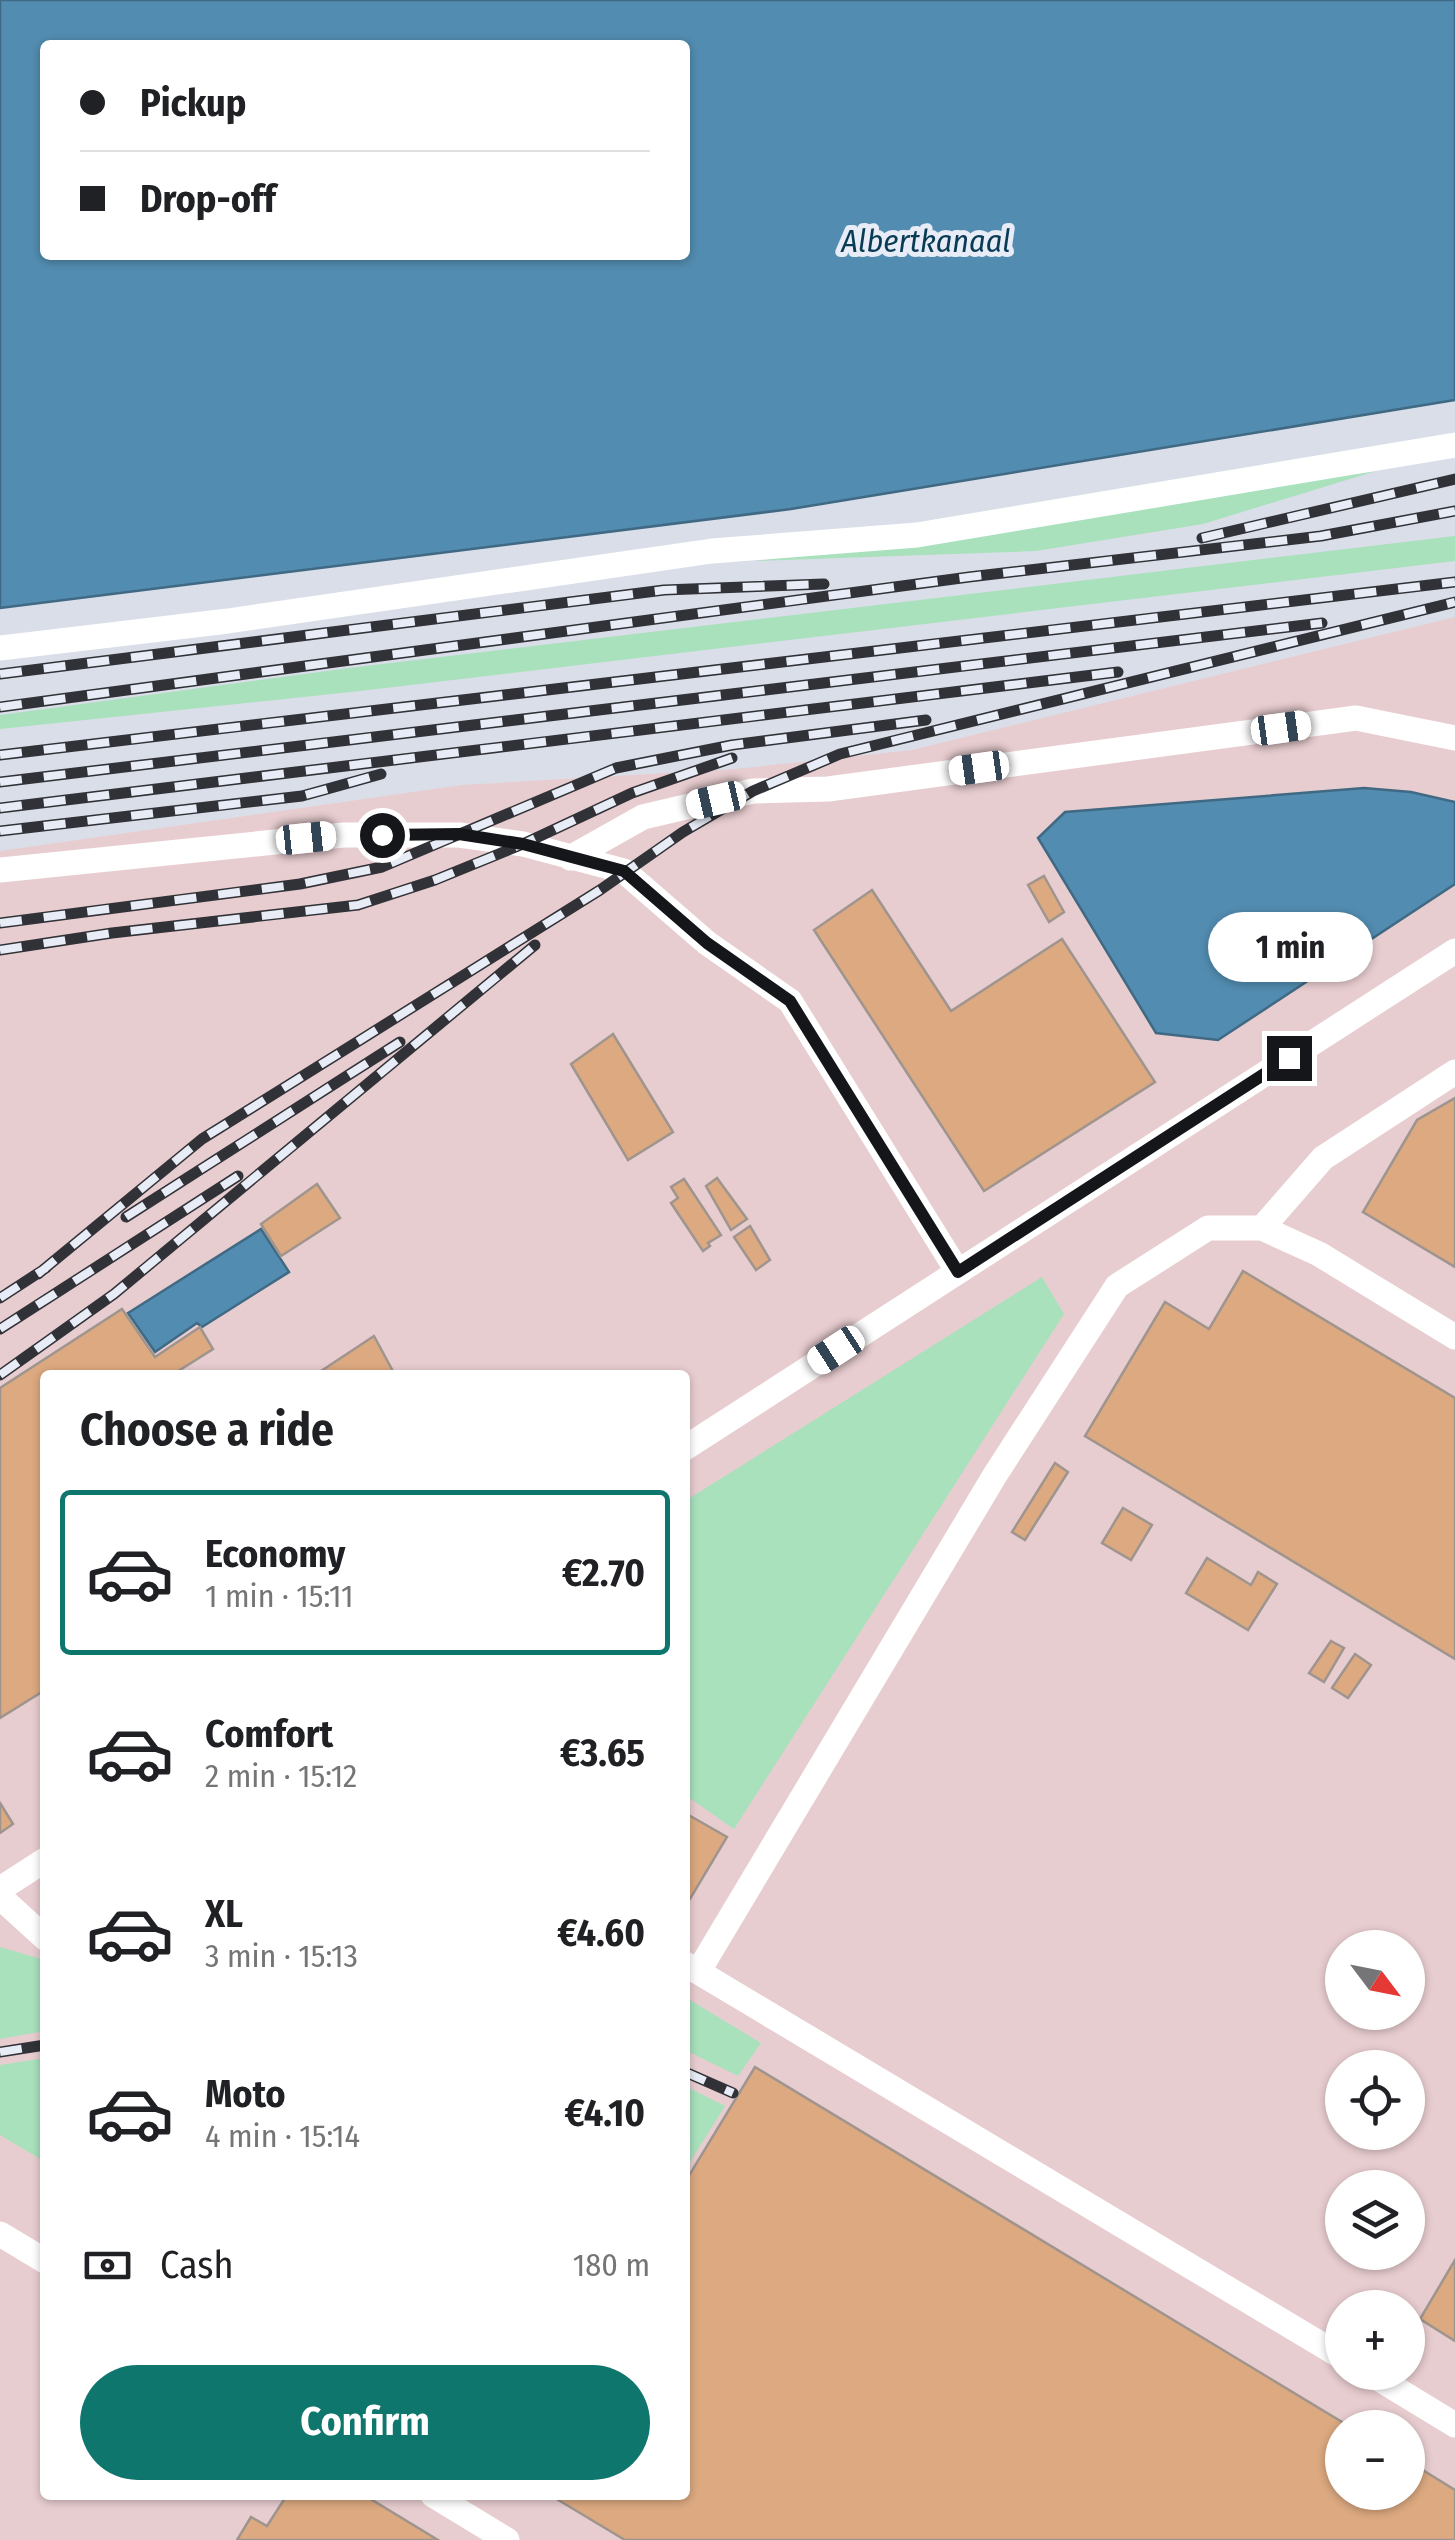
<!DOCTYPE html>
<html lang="en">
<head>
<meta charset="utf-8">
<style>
  :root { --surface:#fff; --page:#f2f2f2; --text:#202124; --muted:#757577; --line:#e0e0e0; --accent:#0f766e }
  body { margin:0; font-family:"Fira Sans Condensed",sans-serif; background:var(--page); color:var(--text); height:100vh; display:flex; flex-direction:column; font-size:38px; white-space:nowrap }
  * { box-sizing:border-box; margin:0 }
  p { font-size:32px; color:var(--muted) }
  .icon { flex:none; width:55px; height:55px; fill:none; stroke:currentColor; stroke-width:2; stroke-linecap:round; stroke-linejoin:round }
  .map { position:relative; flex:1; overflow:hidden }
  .sheet { position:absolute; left:40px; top:1370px; width:650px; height:1130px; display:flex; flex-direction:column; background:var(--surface); border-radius:10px; box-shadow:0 2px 8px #0004 }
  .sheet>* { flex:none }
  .guide { position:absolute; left:40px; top:40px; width:650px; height:220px; border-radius:10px; box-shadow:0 2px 8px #0004; display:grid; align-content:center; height:220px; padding:0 40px; background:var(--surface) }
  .needle { width:65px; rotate:122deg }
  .buttons { position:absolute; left:1325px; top:1930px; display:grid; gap:20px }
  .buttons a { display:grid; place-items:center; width:100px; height:100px; border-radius:50%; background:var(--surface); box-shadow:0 2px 8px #0004; font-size:50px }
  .end { position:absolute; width:45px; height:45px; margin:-22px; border:12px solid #15161a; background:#fff; box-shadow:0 0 0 5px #fff }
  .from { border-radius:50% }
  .bubble { position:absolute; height:70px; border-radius:35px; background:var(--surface); box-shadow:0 2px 8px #0004; font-size:32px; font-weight:700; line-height:70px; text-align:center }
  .car { position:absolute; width:30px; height:60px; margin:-30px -15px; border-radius:12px; box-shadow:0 0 8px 2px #0007; background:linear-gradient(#fff 24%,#345 0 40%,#fff 0 76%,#345 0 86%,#fff 0) }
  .guide b { display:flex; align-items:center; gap:35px; height:95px; font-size:38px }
  .guide b+b { border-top:2px solid var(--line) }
  .guide i { width:25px; height:25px; background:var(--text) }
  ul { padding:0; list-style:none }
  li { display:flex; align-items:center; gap:30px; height:165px; margin:0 20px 15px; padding:0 20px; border:5px solid transparent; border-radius:10px }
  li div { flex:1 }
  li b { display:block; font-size:38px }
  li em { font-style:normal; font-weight:700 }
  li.active { border-color:var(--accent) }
  li>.icon { width:90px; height:90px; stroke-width:1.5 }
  h2 { padding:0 40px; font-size:45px; line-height:120px }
  .pay { display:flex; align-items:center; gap:25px; height:110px; padding:0 40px; font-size:38px }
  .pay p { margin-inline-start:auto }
  .action { display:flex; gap:20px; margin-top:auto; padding:20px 40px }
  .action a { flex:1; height:115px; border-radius:60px; background:var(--accent); color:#fff; font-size:40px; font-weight:700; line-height:115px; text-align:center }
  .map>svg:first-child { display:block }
  .industrial { fill:#e8cdd0; fill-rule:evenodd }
  .green { fill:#a9e1bc }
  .water { fill:#528cb0; stroke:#406983; stroke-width:2.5; fill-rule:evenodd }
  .building { fill:#dca980; stroke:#9f958e; stroke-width:2.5 }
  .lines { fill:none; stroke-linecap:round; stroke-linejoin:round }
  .lane { stroke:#fff; stroke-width:25 }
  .rail-casing { stroke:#313237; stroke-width:11 }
  .rail { stroke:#e7ecf6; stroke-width:8; stroke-dasharray:22; stroke-linecap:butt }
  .route { stroke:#15161a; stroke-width:12 }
  .labels { text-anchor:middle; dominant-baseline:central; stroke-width:10; stroke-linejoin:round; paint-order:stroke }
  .water-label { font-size:32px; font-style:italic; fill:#093b54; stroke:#e7ecf6 }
</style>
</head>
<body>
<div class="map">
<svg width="1455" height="2540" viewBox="0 0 1455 2540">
  <rect width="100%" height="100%" fill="#dadee9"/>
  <path class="industrial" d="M1455,617V2540H0V851L462,785L735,769L912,750ZM45,1375H685V2495H45ZM1342,1948H1408V2012H1342ZM1342,2068H1408V2132H1342ZM1342,2188H1408V2252H1342ZM1342,2308H1408V2372H1342ZM1342,2428H1408V2492H1342Z"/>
  <path class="green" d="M1376,471L1203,524L1036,551L756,561Z
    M1455,536V561L360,691L0,729V715L349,668Z
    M1042,1277L1064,1314L734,1829L685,1795V1501Z
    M0,1947L45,1960V2031L0,2039Z
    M685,1997L761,2043L738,2076L685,2050Z
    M45,2058V2162L0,2135V2065Z
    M685,2086L725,2106L685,2170Z"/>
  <path class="water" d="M0,0H1455V400L791,509L0,608ZM45,45H685V255H45Z
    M1364,788L1411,792L1455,802V884L1218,1040L1156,1033L1038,838L1065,812Z
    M261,1229L289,1272L202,1327L197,1323L155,1352L128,1313Z"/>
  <path class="building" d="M1044,876L1064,912L1049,922L1028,885Z
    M872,890L951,1011L1062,939L1155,1082L984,1191L814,930Z
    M613,1034L673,1132L628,1160L571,1064Z
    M1455,1098V1267L1363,1212L1417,1120Z
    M717,1178L747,1219L731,1230L706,1186Z
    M684,1179L721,1235L708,1243L710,1246L703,1251L671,1203L678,1198L671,1187Z
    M317,1184L340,1218L281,1256L261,1224Z
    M750,1226L770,1260L756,1270L734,1237Z
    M1243,1271L1455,1398V1659L1085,1436L1165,1302L1209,1329Z
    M122,1309L155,1357L200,1327L213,1349L172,1375H45V1690L0,1718V1388Z
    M374,1336L395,1375H315Z
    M1055,1463L1068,1472L1025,1540L1012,1532Z
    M1123,1508L1152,1525L1131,1560L1102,1543Z
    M1207,1558L1251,1585L1258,1572L1277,1584L1248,1630L1186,1593Z
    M1331,1641L1344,1648L1324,1682L1309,1673Z
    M1355,1654L1371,1665L1348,1698L1332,1688Z
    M0,1803L13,1824L0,1833Z
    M685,1813L727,1837L690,1899L685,1895Z
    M755,2067L1352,2428H1342V2492H1408V2461L1455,2490V2540H625L550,2495H685V2182Z
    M1455,2260V2341L1420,2319Z
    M287,2495H364L438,2540H237L251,2517L267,2526Z"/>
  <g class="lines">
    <path class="lane" d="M0,648L228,621L712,551L917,535L1455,445
      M570,858L643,817L753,791L828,789L1356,718L1455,738
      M0,870L344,835H459L523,844L624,871L707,943L790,1001L958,1272
      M1262,1228L1323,1158L1455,1072
      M685,1448L1455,951
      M0,1889L45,1860
      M0,1897L45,1938
      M685,1964L1342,2357
      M698,1972L995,1475L1117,1286L1208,1228H1262L1319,1254L1455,1337
      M0,2234L45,2261
      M1368,2372L1455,2425
      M433,2495L507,2540"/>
    <defs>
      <path id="rail" d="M1202,538L1455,479
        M0,674L664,590L824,584
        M0,707L969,577L1321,536L1455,511
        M0,755L1455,582
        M0,782L1322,623
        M0,808L1118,672
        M0,831L302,796L381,774
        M0,923L300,884L382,867L616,768L732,745L926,720
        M0,950L112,933L358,905L435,880L523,844L632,793L732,758
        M126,1217L400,1042
        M38,1274L202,1139L600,890L683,832L753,791L840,754L1455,602
        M0,1298L46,1268
        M0,1329L238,1176
        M0,1375L114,1294L535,945
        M0,2052L45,2045
        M685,2072L733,2093"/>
    </defs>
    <use href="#rail" class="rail-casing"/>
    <use href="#rail" class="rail"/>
  </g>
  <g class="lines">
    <path class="route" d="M382,835L459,834L523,844L624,871L707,943L790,1001L958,1272L1289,1058"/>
  </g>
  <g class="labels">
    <g class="water-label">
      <text x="926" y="241">Albertkanaal</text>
    </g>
  </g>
</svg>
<div class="buttons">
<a><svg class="needle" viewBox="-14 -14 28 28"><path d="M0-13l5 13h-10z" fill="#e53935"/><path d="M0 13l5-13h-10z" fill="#757577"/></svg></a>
<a><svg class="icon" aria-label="locate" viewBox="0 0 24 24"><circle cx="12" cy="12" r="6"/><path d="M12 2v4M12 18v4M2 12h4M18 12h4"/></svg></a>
<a><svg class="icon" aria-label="layers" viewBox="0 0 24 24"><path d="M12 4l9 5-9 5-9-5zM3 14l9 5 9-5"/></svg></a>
<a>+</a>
<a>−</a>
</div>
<i class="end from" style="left:382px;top:835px"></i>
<i class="end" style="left:1289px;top:1058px"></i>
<div class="bubble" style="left:1208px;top:912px;width:165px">1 min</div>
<i class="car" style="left:1281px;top:728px;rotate:82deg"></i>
<i class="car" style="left:979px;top:768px;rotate:262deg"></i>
<i class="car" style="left:716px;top:800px;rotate:257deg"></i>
<i class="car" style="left:306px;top:838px;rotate:84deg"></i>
<i class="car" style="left:836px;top:1350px;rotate:237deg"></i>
<div class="guide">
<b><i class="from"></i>Pickup</b>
<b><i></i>Drop-off</b>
</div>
<section class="sheet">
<h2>Choose a ride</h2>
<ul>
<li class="active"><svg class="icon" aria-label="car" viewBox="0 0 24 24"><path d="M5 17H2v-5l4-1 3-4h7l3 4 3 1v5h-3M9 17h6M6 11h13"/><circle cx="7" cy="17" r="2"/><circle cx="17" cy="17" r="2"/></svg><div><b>Economy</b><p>1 min · 15:11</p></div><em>€2.70</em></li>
<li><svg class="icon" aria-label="car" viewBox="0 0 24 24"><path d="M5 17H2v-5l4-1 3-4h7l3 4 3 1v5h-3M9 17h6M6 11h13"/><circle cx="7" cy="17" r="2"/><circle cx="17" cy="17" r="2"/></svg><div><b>Comfort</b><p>2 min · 15:12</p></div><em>€3.65</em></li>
<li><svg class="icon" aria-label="car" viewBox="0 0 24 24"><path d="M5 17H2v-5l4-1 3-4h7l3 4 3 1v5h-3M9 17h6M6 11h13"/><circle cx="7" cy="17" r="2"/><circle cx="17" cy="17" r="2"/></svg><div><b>XL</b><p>3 min · 15:13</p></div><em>€4.60</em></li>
<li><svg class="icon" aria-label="car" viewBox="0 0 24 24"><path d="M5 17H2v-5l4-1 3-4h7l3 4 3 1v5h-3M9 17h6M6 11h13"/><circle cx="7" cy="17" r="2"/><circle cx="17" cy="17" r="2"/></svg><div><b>Moto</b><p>4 min · 15:14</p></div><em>€4.10</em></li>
</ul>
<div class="pay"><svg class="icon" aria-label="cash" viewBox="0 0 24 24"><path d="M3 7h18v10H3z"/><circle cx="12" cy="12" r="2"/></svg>Cash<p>180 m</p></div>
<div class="action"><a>Confirm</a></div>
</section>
</div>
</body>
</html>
